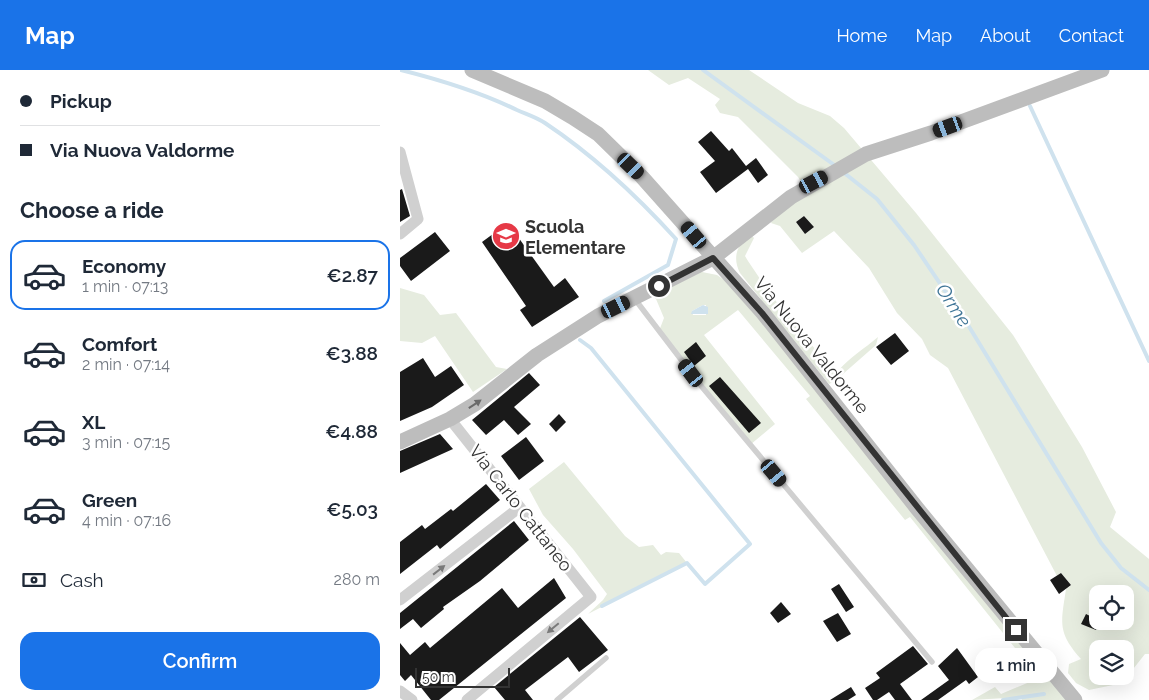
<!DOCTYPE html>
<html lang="en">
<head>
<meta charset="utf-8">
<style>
  :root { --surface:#fff; --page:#f2f2f3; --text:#1f2937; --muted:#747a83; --line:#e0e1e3; --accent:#1a73e8 }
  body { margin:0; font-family:Raleway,sans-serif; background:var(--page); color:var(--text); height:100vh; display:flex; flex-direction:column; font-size:19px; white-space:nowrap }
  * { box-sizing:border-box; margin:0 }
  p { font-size:16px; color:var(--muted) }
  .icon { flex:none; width:28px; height:28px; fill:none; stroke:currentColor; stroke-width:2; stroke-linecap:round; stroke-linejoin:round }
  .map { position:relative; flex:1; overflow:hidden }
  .side { display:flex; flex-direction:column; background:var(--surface); width:400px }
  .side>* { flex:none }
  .hud { display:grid; align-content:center; height:110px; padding:0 20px; background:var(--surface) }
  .fabs { position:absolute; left:689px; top:515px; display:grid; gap:10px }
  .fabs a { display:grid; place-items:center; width:45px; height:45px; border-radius:10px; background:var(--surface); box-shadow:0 5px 20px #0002; font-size:25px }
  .scale { position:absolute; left:15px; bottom:12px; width:95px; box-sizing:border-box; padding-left:5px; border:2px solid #333; border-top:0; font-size:14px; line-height:18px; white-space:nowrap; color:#333; -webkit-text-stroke:4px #fff; paint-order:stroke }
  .end { position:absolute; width:22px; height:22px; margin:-11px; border:6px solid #333; background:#fff; box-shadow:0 0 0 2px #fff }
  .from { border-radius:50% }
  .bubble { position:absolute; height:35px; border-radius:15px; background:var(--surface); box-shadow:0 5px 20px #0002; font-size:16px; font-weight:600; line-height:35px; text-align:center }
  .car { position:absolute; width:15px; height:30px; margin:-15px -8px; border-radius:6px; box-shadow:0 0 4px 1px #0007; background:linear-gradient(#222 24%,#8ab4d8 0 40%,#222 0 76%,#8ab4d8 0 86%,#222 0) }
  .hud b { display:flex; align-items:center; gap:18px; height:48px; font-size:19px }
  .hud b+b { border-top:1px solid var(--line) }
  .hud i { width:12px; height:12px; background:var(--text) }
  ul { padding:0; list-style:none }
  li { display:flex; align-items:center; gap:15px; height:70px; margin:0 10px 8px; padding:0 10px; border:2px solid transparent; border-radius:15px }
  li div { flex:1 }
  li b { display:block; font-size:19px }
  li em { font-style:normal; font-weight:600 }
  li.selected { border-color:var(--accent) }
  li>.icon { width:45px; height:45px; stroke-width:1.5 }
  h2 { padding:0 20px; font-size:22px; line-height:60px }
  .pay { display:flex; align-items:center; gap:12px; height:55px; padding:0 20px; font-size:19px }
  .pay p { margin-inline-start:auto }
  .button { display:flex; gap:10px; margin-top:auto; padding:10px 20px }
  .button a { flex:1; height:58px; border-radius:15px; background:var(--accent); color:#fff; font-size:20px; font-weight:600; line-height:58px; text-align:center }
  header { display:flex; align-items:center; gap:30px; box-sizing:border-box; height:70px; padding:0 25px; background:var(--accent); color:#fff }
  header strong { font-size:24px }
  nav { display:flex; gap:28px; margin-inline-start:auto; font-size:18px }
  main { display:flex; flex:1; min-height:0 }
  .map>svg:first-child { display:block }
  .green { fill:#e6ecdf; fill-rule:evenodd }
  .water { fill:#cfe2ee }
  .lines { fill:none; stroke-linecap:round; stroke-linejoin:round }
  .stream { stroke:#cfe2ee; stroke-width:4 }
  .building { fill:#1a1a1a }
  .lane { stroke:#d0d0d0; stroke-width:5.5 }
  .street { stroke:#d0d0d0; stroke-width:11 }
  .secondary { stroke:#bdbdbd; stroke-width:15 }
  .oneway { fill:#6a6a6a }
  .oneway2 { fill:#7a7a7a }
  .route { stroke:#333; stroke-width:6 }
  .labels { text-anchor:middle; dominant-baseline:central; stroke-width:5; stroke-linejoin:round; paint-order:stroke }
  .poi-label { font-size:18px; font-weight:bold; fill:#333; stroke:#fff; text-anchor:start }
  .street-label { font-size:18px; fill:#333; stroke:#fff }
  .water-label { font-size:19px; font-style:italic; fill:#3f7597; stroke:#fff }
</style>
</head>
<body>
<header>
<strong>Map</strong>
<nav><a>Home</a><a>Map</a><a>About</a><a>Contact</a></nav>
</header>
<main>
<section class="side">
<div class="hud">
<b><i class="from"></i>Pickup</b>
<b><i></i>Via Nuova Valdorme</b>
</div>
<h2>Choose a ride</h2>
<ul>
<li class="selected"><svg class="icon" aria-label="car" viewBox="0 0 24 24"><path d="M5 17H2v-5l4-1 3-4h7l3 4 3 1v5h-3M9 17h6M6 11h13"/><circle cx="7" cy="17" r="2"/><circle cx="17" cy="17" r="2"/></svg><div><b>Economy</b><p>1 min · 07:13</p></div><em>€2.87</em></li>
<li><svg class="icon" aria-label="car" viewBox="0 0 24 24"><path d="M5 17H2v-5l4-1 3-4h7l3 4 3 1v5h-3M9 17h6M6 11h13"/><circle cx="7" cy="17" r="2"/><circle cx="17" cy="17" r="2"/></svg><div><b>Comfort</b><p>2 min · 07:14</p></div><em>€3.88</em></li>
<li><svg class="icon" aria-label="car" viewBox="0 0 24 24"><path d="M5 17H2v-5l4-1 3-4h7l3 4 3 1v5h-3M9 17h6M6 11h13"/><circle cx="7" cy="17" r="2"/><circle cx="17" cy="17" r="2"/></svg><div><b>XL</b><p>3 min · 07:15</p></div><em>€4.88</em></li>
<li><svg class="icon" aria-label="car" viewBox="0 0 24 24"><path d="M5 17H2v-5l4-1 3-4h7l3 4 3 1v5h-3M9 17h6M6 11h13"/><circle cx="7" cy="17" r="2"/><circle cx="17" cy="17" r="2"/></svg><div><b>Green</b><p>4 min · 07:16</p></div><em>€5.03</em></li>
</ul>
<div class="pay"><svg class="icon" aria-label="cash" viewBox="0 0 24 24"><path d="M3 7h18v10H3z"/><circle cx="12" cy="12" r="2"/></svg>Cash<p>280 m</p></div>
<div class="button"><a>Confirm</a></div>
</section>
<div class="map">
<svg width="749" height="630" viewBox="0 0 749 630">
  <rect width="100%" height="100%" fill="#fff"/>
  <path class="green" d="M248,0H349L398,33L430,46L444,58L516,143L613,265L682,377L716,442L710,457L749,489V584H745L726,608L713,615L689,620L676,613L668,603L669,594L681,589C657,562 661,553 666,519L671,515L661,503L657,506L548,298L530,285L522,269L497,243L469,198L434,161L402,183L380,156L371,153L377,143L405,118L398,107L338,47L320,43L315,35L320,29L288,8L269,15ZM404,146L414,157L405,164L396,152ZM698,524H725V551H698ZM698,579H725V606H698Z
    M350,164L354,168L345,186L348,191L371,225L433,301H438C450,287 464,279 478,267L476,275L435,311L429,314L340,203C332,187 337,175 350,164Z
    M297,201L317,205L352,230L675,630H622L621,627L572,630L595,617L601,624L639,608L510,447L505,450L406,329L410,326L338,240L304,265L375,354L350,375L259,261L264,248L256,229L246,222ZM303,235H306V245H293L292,241Z
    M0,218L24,225L40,245L56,243L96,297L107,299L73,322L35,266L22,273L0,271Z
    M164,392L225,466L239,477L253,475L261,485L266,482L279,483L287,493L188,544L203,530L207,524L173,479L143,445L129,419Z"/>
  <path class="water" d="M303,235L308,237V244H291L292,241Z"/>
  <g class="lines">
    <path class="stream" d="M1,0C41,10 80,22 117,40C126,44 136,47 145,53C193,85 237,126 276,169L268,195L204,231
      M303,0L437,97
      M630,36L749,291
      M443,102L477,129L514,175L568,255L701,473L721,498L749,520
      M180,270L191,278L350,474L305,514L287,493L202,536
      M603,630L644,624"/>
  </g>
  <path class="building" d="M311,61L329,81L332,78L346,96L356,88L368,105L358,113L348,99L316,123L300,102L315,91L298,72Z
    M2,119L10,146L0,152V120Z
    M404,146L414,157L405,164L396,152Z
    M108,153L154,217L165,208L179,227L132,257L120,240L126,236L82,172Z
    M35,162L50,181L11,211L0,196V188Z
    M495,263L509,281L491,295L476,277Z
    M296,272L306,286L294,296L284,282Z
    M23,288L35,307L51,296L64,315L32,337L0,351V302Z
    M129,303L140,315L114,337L131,354L118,365L104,350L86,365L72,350Z
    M320,307L361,353L349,363L309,316Z
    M159,344L166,352L156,362L149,354Z
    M40,364L53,379L0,403V381Z
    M126,367L144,391L119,410L101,386Z
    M86,414L100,430L40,479L37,475L0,504V472L22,455L25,459L51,439L53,441Z
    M114,451L129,470L80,511L43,537L44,539L21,558L13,549L0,559V543Z
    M661,503L671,515L659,524L650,510Z
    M154,508L166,528L39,630H31L11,605L5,611L0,605V573L10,585L25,572L30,578L102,518L118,538Z
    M439,514L454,537L446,542L431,519Z
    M381,532L391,544L378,553L370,543Z
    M438,543L451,564L437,572L423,551Z
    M686,544L700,551L696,560L681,554Z
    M180,547L208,580L179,602L168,587L125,620L133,630H105L94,617Z
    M513,576L528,594L500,614L512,630H495L489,622L477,630H473L465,618L480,608L476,603Z
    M557,578L578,607L569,614L566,610L538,630H521L549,610L538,596Z
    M451,617L456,625L448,630H430Z"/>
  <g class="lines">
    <path class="lane" d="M234,228L302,317L532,592
      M157,630L206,588"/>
    <path class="street" d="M0,82L18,149L0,164
      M50,349L191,527L67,630
      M0,530L120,437
      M0,621L12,630"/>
    <path class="secondary" d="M72,0L145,31L172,47L198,64L242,107L363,243L516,437L675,630
      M0,372L50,349L75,334L137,285L198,246L313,188L391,127L466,84L531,63L702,0"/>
  </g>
  <defs><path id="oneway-solid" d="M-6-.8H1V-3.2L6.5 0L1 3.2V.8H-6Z" transform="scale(1.25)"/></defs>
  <use class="oneway" href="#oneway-solid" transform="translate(75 334) rotate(-34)"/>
  <g class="oneway2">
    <use href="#oneway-solid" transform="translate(39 500) rotate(-38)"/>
    <use href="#oneway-solid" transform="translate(153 558) rotate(140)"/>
  </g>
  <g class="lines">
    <path class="route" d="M259,216L313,188L362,243L616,560"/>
  </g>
  <defs>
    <symbol id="school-disc" viewBox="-11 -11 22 22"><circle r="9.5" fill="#e63946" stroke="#fff"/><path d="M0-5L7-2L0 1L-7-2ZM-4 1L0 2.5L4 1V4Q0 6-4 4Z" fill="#fff"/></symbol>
  </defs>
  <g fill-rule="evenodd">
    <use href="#school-disc" x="90" y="150" width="32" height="32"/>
  </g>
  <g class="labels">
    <g class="poi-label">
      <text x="125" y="156">Scuola<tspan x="125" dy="21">Elementare</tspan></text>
    </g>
    <g class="street-label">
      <text transform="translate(412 275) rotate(51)">Via Nuova Valdorme</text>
      <text transform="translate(121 438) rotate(52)">Via Carlo Cattaneo</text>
    </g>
    <g class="water-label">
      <text transform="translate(554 235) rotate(57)">Orme</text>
    </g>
  </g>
</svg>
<div class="fabs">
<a><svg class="icon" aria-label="locate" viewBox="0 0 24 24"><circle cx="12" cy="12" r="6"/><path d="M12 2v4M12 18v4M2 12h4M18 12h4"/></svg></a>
<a><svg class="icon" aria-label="layers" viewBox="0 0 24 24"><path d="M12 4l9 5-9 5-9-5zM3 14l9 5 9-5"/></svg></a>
</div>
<div class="scale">50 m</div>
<i class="end from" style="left:259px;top:216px"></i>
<i class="end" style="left:616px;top:560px"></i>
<div class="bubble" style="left:575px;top:578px;width:82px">1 min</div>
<i class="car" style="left:548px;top:57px;rotate:250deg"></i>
<i class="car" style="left:231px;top:96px;rotate:134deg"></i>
<i class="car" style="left:414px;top:112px;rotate:62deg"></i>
<i class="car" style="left:294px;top:165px;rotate:320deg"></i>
<i class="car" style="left:216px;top:237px;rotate:64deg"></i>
<i class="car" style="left:291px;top:303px;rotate:323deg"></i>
<i class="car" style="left:374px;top:403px;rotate:140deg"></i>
</div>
</main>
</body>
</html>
